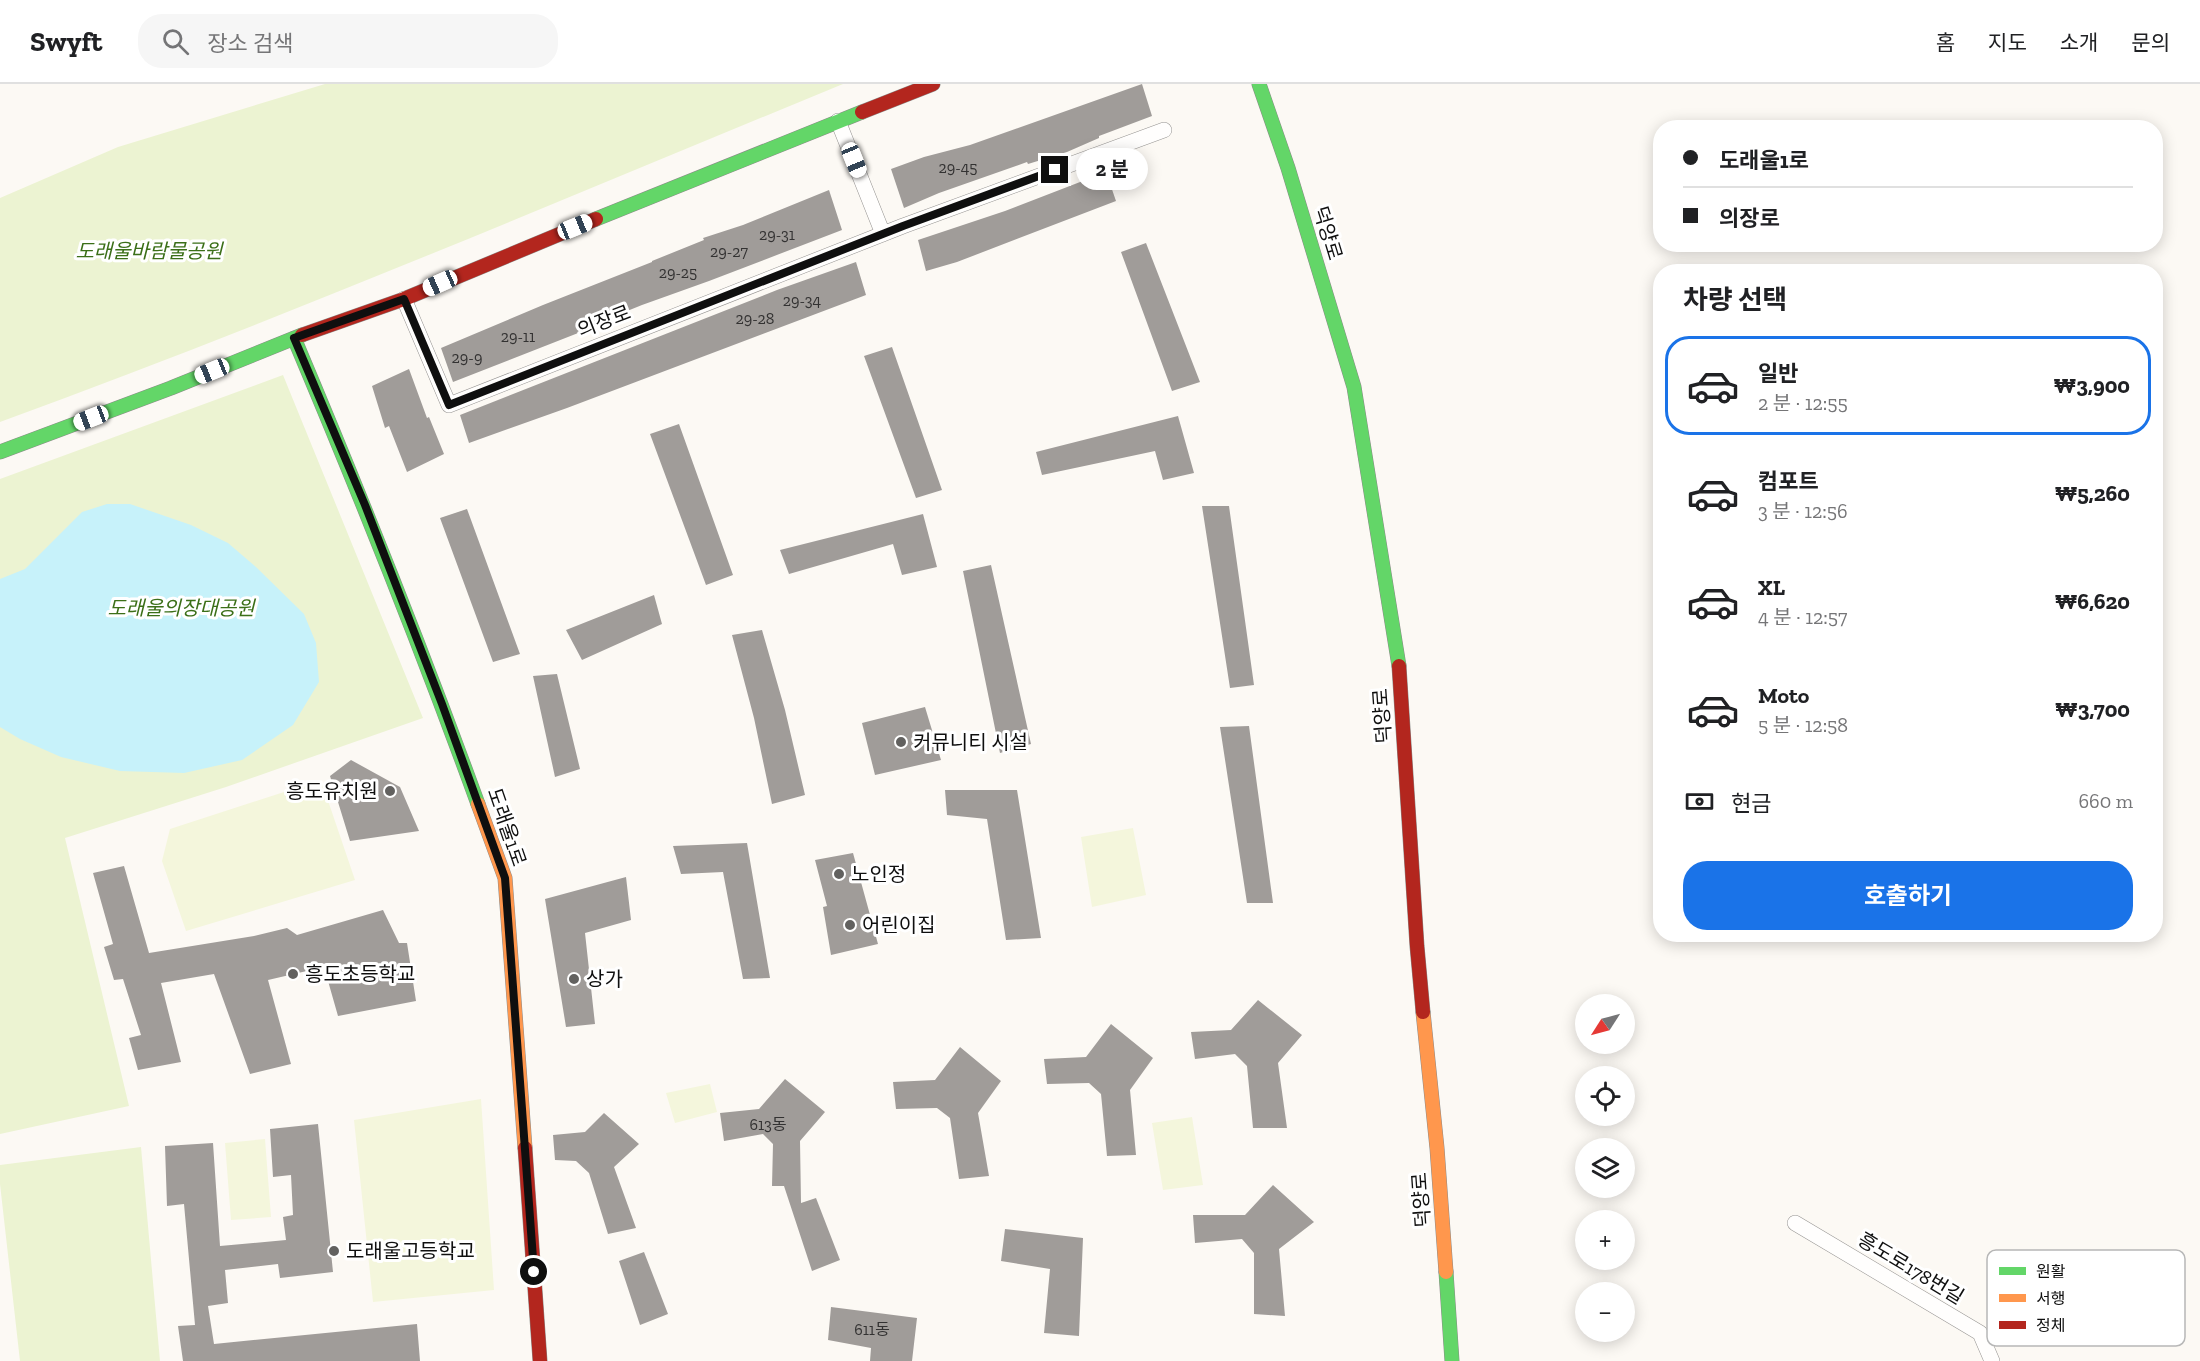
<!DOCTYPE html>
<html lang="ko">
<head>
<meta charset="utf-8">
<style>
  :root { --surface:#fff; --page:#f6f6f6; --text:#202124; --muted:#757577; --line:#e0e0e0; --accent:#1a73e8 }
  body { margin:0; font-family:"Zilla Slab","Noto Sans KR",serif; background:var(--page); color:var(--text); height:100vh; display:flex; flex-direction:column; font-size:22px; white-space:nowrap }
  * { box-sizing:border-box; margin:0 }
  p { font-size:20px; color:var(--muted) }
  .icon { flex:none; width:33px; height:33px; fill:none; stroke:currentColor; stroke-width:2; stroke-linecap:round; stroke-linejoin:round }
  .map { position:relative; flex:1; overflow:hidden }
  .details { position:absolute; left:1653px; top:180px; width:510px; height:678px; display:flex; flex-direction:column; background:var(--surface); border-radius:24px; box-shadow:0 3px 15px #0003 }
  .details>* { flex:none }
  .banner { position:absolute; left:1653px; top:36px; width:510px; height:132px; border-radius:24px; box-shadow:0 3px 15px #0003; display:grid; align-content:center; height:132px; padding:0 30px; background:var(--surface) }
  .needle { width:39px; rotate:234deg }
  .buttons { position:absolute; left:1575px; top:910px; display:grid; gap:12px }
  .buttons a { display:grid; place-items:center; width:60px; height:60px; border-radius:50%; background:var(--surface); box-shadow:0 3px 15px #0003; font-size:30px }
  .end { position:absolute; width:27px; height:27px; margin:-14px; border:8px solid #0f0f0f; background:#fff; box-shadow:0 0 0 3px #fff }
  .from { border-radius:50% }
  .bubble { position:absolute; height:42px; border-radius:21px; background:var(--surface); box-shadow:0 3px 15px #0003; font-size:20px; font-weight:700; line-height:42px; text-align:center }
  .car { position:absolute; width:18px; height:36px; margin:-18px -9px; border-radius:8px; box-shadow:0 0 4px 2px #0007; background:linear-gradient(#fff 24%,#345 0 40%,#fff 0 76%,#345 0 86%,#fff 0) }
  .banner b { display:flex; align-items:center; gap:21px; height:57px; font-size:22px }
  .banner b+b { border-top:2px solid var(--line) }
  .banner i { width:15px; height:15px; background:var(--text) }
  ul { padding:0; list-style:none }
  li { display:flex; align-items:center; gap:18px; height:99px; margin:0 12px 9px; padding:0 18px; border:3px solid transparent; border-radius:24px }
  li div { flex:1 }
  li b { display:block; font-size:22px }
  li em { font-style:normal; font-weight:700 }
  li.current { border-color:var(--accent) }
  li>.icon { width:54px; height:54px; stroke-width:1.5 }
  h2 { padding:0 30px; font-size:27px; line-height:72px }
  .pay { display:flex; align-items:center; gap:15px; height:66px; padding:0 30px; font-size:22px }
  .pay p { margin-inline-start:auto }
  .button { display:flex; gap:12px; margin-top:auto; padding:12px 30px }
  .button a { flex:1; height:69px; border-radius:24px; background:var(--accent); color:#fff; font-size:24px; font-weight:700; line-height:69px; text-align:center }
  header { display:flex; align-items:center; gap:36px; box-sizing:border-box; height:84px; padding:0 30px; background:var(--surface); border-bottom:2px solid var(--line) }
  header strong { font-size:28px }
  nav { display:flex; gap:33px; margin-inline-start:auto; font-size:21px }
  .search { width:420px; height:54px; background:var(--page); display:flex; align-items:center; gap:15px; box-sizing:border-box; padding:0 21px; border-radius:24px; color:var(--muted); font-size:22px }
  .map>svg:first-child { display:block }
  .green { fill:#ecf3d2 }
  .pitch { fill:#f4f6dc }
  .water { fill:#c7f2fa }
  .building { fill:#a09c99 }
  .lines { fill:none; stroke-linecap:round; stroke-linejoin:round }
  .street-casing { stroke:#969492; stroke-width:16 }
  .fast-casing { stroke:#8c8b89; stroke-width:15 }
  .slow-casing { stroke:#8c8b89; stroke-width:15 }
  .jam-casing { stroke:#8c8b89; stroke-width:15 }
  .street { stroke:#fffefd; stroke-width:15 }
  .fast { stroke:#63d668; stroke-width:14 }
  .slow { stroke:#ff974d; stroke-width:14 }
  .jam { stroke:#b3261e; stroke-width:14 }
  .route { stroke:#0f0f0f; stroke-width:8 }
  .poi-dot { fill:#62615f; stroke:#fff; stroke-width:2 }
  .labels { text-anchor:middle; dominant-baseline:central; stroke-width:6; stroke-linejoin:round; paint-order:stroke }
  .number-label { font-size:16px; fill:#333232 }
  .street-label { font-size:20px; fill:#0f0f0f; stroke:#fff }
  .park-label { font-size:20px; font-style:italic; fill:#3b6f18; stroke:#fff }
  .poi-label { font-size:20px; fill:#0f0f0f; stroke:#fff; text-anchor:start }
  .key { fill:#fff; stroke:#b7b7b7; stroke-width:1.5 }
  .key-label { font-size:16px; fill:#0f0f0f }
</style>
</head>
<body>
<header>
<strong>Swyft</strong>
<div class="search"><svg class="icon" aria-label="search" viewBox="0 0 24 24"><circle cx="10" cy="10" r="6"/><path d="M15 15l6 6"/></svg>장소 검색</div>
<nav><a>홈</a><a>지도</a><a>소개</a><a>문의</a></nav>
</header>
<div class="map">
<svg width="2200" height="1277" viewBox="0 0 2200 1277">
  <rect width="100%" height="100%" fill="#fcf9f4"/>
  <path class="green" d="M325,0H843C563,115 285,234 0,338V114L118,63Z
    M283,291L423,634L226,703L65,754L129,1022L0,1050V395Z
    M141,1063L160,1277H20L0,1100V1081Z"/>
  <path class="pitch" d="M321,696L355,796L186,847L162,777L170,745Z
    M1133,744L1146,811L1092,823L1081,753Z
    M710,1000L717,1028L675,1039L666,1009Z
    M481,1015L494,1206L373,1218L354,1036Z
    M1192,1033L1203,1101L1163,1106L1152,1039Z
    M265,1055L271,1133L231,1136L225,1059Z"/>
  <path class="water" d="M107,420H130L191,441L228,459L256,483L304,530L316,559L319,598L293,641L242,676L184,689L120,687L61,673L20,655L0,643V495L25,485L82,428Z"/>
  <path class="building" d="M1142,0L1152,32L1099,52V54L1067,68L1028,80L1027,78L939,109L904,124L891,85L924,73L970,61Z
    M1106,88L1116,117L957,178L926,187L918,156L1005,127Z
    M829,106L842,146L709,197L642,221L595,240L596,242L453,298L441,264L543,221L652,178V177L704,156L703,154L743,141Z
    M1146,159L1200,298L1172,307L1121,168Z
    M856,178L866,211L567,324L469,359L460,331L777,206Z
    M892,263L942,406L916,414L864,272Z
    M409,285L427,334L429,333L444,370L407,388L389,342L385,344L372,302Z
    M1178,332L1194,389L1163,396L1155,367L1042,391L1036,368Z
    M679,340L733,491L706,501L650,350Z
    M1202,422H1229L1254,601L1230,604Z
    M467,425L520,570L493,578L440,434Z
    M923,430L937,483L902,491L893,460L789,490L780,466Z
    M991,481L1031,660L1000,669L963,487Z
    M654,511L662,540L582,576L566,546Z
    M762,546L785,626L805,711L772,720L754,634L732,551Z
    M557,590L580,685L555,693L533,592Z
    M925,623L941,676L875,691L862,639Z
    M1249,642L1273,819H1247L1220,643Z
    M351,676L400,703L419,747L350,757L330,692Z
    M945,706H1017L1041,854L1006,856L987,735L947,731Z
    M747,759L770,894L743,895L723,788L681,790L673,762Z
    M853,769L878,860L831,871L823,823L827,822L815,776Z
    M124,782L149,869L254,852L287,844L297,851L383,826L399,859H407L416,917L338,932L324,883L268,896L291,980L250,990L214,890L161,899L181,978L138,986L129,954L141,951L123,895L114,896L104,863L113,860L93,789Z
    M626,793L631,836L585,849L595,940L566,943L545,815Z
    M1258,916L1302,951L1278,979L1287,1044H1253L1247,982L1235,970L1195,975L1191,948L1231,946Z
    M1111,940L1153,974L1130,1006L1136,1071L1107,1072L1101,1010L1089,999L1047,1000L1044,975L1086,973Z
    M960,963L1001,997L978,1029L989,1092L959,1095L950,1034L937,1024L896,1025L893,998L935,996Z
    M785,995L825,1028L800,1057L801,1119L816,1114L840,1176L812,1187L784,1102H772L773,1060L763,1050L724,1057L720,1029L759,1025Z
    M604,1029L639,1060L614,1083L636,1144L608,1150L589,1089L576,1077L555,1076L553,1051L585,1048Z
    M318,1040L333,1188L280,1194L278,1180L225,1186L228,1219L208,1222L214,1260L417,1240L420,1277H183L178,1242L195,1241L184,1120L167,1122L165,1062L213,1059L220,1162L286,1156L283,1133L293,1131L291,1091L273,1093L270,1045Z
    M1273,1101L1314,1138L1279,1165L1285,1232L1254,1230V1169L1242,1155L1195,1159L1193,1131H1245Z
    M1005,1145L1083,1154L1079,1252L1044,1249L1050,1185L1001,1177Z
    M644,1168L668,1230L640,1241L619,1177Z
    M831,1223L917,1234L912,1277H870L871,1264L828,1256Z"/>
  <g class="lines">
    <defs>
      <path id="street" d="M838,37L883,150
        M404,215L449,321L903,142L1164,46
        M1795,1139L1980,1249L1992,1277"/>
      <path id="fast" d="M1259,0L1288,84L1354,303L1399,582
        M596,135L862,28
        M294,254C359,408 421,563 478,720
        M0,368L171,304L302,251
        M1446,1188L1452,1277"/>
      <path id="slow" d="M478,720L505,794L525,1064
        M1423,928L1437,1064L1446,1188"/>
      <path id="jam" d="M862,28L933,0
        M302,251L404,215L596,135
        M1399,582L1417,862L1423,928
        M525,1064L540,1277"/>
    </defs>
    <use href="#street" class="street-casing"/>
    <use href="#fast" class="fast-casing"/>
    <use href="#slow" class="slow-casing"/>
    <use href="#jam" class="jam-casing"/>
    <use href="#street" class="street"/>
    <use href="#fast" class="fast"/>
    <use href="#slow" class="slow"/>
    <use href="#jam" class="jam"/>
  </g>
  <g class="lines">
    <path class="route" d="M534,1188L505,794L442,620L365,421L294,254L404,215L449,321L903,142L1055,86"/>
  </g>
  <g class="poi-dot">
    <circle cx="901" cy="658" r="6"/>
    <circle cx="390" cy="707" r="6"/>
    <circle cx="839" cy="790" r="6"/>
    <circle cx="850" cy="841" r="6"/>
    <circle cx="293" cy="890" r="6"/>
    <circle cx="574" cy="895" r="6"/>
    <circle cx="334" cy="1167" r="6"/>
  </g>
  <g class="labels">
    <g class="number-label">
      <text x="958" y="83">29-45</text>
      <text x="777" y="150">29-31</text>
      <text x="729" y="167">29-27</text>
      <text x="678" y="188">29-25</text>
      <text x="802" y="216">29-34</text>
      <text x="755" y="234">29-28</text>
      <text x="518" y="252">29-11</text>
      <text x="467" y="273">29-9</text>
      <text x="768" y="1040">613동</text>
      <text x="872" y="1245">611동</text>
    </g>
    <g class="street-label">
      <text transform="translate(1328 149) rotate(73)">덕양로</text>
      <text transform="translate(604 237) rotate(-21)">의장로</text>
      <text transform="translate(1382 632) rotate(-94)">덕양로</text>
      <text transform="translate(507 743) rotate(71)">도래울1로</text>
      <text transform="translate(1421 1116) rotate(-94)">덕양로</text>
      <text transform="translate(1911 1184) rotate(31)">흥도로178번길</text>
    </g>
    <g class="park-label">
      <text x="149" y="167">도래울바람물공원</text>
      <text x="181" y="524">도래울의장대공원</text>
    </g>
    <g class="poi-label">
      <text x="913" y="658">커뮤니티 시설</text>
      <text x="378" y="707" text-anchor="end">흥도유치원</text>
      <text x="851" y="790">노인정</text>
      <text x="862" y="841">어린이집</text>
      <text x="305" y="890">흥도초등학교</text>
      <text x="586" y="895">상가</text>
      <text x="346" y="1167">도래울고등학교</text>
    </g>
  </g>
  <rect x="1987" y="1166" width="198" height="96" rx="9" class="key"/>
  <rect x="1999" y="1183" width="27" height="8" fill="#63d668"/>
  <rect x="1999" y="1210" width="27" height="8" fill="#ff974d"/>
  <rect x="1999" y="1237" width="27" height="8" fill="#b3261e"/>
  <g class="key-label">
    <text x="2036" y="1193">원활</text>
    <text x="2036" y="1220">서행</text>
    <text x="2036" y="1247">정체</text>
  </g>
</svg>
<div class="buttons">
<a><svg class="needle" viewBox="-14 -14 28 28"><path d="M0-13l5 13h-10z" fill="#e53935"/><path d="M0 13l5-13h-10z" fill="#757577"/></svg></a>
<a><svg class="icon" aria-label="locate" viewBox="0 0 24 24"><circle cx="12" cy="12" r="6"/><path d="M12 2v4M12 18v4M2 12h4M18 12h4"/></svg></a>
<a><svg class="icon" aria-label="layers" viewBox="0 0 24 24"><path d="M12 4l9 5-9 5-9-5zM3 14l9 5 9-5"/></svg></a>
<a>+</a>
<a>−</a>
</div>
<i class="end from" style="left:534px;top:1188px"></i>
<i class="end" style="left:1055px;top:86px"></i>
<div class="bubble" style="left:1076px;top:64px;width:72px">2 분</div>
<i class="car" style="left:854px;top:76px;rotate:158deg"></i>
<i class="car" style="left:575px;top:143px;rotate:68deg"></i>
<i class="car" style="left:440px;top:199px;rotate:246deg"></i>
<i class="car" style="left:212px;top:287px;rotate:248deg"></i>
<i class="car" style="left:91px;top:334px;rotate:249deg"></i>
<div class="banner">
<b><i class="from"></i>도래울1로</b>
<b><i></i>의장로</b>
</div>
<section class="details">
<h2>차량 선택</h2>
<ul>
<li class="current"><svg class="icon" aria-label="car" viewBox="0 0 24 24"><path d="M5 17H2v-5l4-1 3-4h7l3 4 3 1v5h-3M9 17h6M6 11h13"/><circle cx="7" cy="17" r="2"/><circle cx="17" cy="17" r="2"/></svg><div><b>일반</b><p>2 분 · 12:55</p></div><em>₩3,900</em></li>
<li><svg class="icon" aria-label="car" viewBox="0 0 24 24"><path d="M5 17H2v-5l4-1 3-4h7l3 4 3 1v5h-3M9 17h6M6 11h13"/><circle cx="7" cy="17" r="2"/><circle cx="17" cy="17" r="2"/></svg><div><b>컴포트</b><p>3 분 · 12:56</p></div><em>₩5,260</em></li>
<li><svg class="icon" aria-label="car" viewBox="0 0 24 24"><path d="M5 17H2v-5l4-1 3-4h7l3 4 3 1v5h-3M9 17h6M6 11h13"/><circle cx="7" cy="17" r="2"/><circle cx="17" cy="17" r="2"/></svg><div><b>XL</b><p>4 분 · 12:57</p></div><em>₩6,620</em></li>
<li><svg class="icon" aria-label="car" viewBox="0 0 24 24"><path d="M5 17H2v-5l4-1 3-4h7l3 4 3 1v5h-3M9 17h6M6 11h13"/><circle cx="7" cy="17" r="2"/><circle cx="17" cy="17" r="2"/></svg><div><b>Moto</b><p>5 분 · 12:58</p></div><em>₩3,700</em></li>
</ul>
<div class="pay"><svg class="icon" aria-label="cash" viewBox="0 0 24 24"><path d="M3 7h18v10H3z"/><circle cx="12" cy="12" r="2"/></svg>현금<p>660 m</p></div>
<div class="button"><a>호출하기</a></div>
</section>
</div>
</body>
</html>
